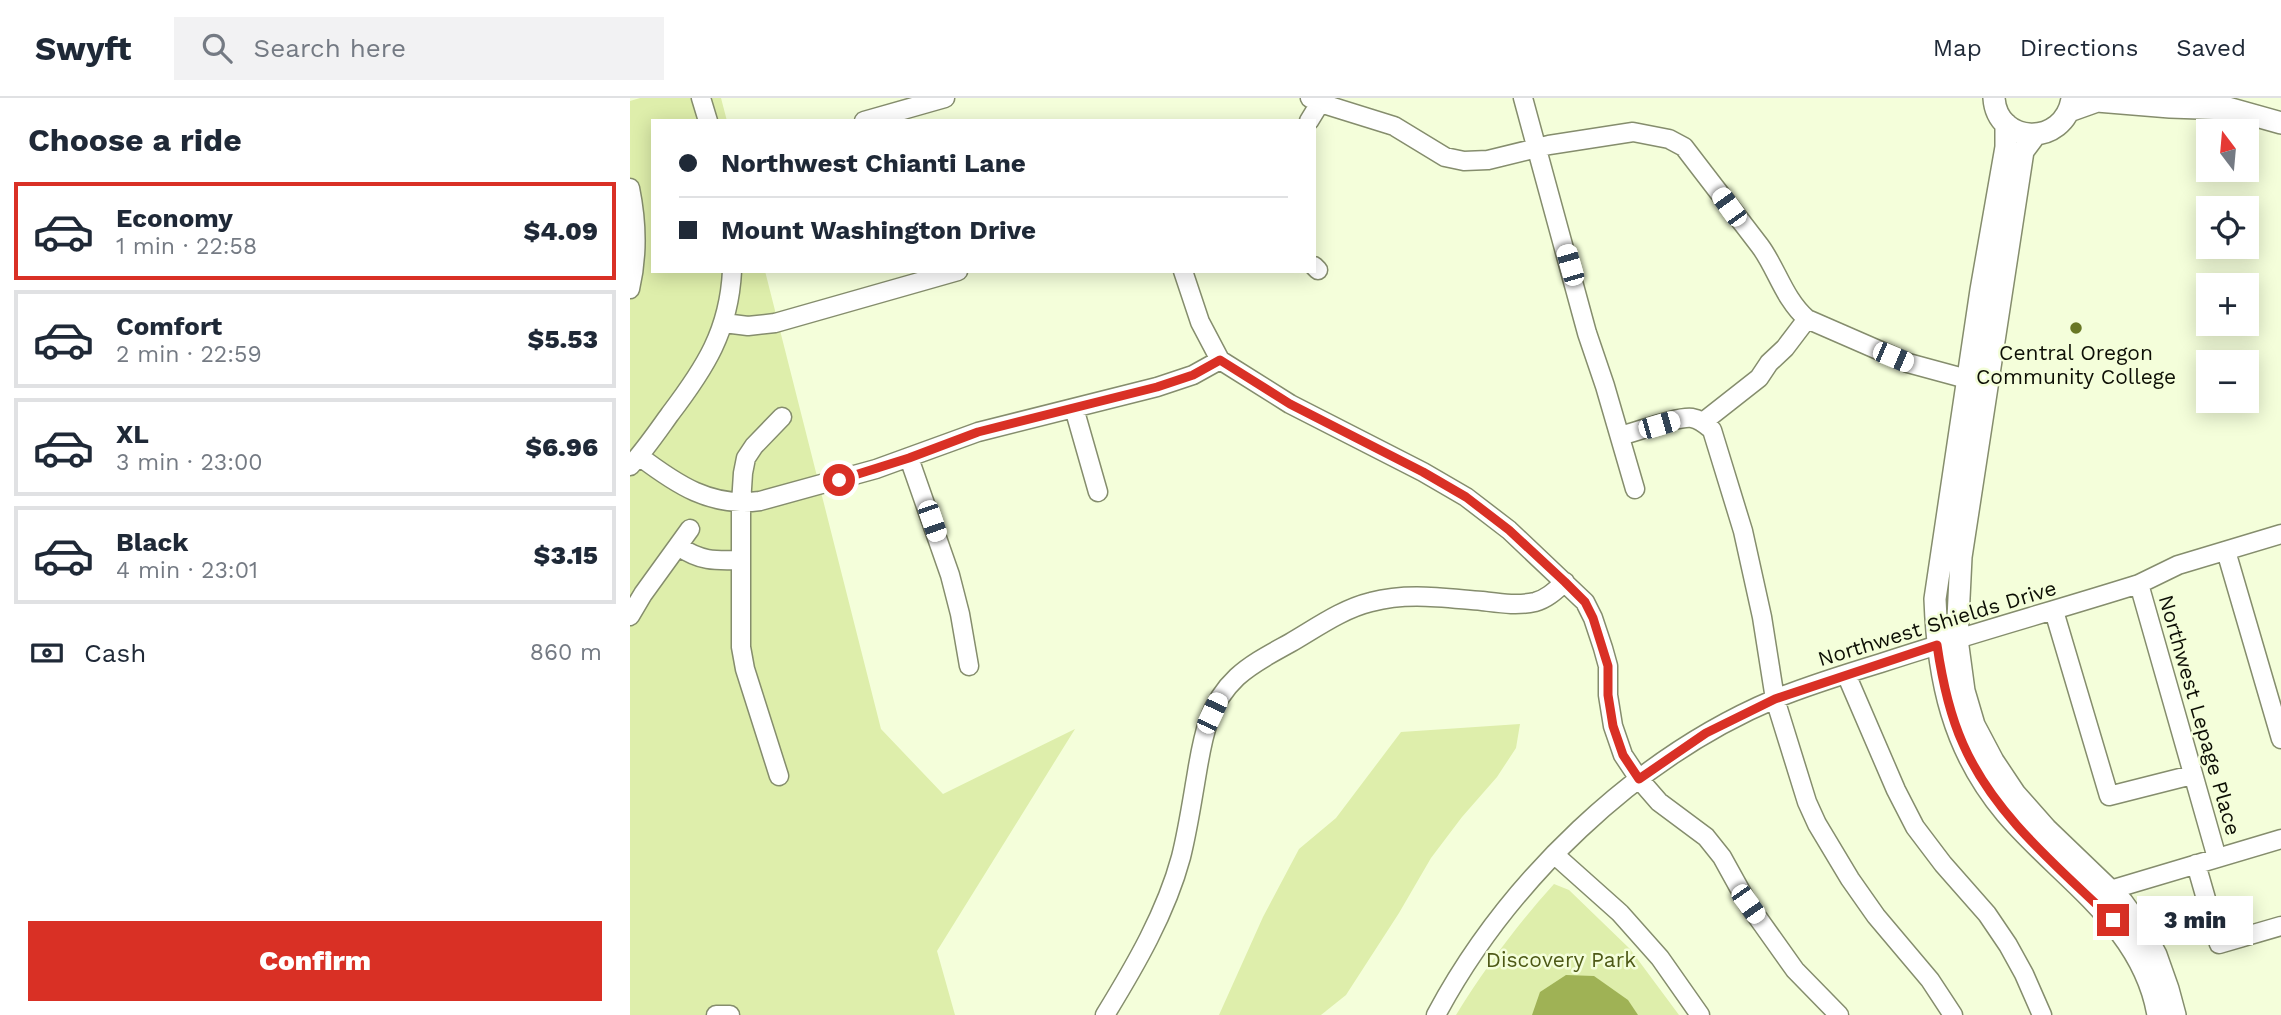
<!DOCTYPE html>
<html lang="en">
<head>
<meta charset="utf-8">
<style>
  :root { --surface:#fff; --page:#f2f2f3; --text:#1f2937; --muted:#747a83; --line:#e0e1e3; --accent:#d93025 }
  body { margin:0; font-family:"Work Sans",sans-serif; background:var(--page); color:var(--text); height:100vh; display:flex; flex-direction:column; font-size:26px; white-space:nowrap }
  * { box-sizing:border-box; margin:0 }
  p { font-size:23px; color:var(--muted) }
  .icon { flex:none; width:38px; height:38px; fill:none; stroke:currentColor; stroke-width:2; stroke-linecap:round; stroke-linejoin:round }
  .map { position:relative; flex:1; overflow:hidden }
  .details { display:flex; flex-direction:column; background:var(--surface); width:630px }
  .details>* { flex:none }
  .guide { position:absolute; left:21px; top:21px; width:665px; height:154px; border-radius:0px; box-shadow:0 4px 18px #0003; display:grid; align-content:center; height:154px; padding:0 28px; background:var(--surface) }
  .needle { width:46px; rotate:344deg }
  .fabs { position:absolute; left:1566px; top:21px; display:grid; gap:14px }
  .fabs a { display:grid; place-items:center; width:63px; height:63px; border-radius:0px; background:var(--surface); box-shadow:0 4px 18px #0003; font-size:35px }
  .end { position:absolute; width:32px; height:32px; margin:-16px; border:9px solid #d93025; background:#fff; box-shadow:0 0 0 4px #fff }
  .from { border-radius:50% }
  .bubble { position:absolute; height:49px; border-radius:0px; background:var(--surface); box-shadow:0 4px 18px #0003; font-size:23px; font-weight:800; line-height:49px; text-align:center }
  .car { position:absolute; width:21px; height:42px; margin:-21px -10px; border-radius:9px; box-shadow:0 0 5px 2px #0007; background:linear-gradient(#fff 24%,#345 0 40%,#fff 0 76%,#345 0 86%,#fff 0) }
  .guide b { display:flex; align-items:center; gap:24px; height:66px; font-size:26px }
  .guide b+b { border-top:2px solid var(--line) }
  .guide i { width:18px; height:18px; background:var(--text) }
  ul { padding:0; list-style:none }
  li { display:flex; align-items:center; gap:21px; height:98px; margin:0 14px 10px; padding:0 14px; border:4px solid var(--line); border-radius:0px }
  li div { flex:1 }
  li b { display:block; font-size:26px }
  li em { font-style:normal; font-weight:800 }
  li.on { border-color:var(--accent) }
  li>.icon { width:63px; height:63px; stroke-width:1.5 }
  h2 { padding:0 28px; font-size:32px; line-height:84px }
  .pay { display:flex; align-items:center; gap:18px; height:77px; padding:0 28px; font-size:26px }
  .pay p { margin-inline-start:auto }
  .action { display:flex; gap:14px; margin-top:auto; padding:14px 28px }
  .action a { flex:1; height:80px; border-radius:0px; background:var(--accent); color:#fff; font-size:28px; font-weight:800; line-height:80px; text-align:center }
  header { display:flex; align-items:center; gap:42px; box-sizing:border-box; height:98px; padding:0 35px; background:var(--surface); border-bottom:2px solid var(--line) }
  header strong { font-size:33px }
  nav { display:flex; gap:38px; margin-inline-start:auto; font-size:24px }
  .search { width:490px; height:63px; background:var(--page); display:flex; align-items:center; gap:18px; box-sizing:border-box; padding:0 24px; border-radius:0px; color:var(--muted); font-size:26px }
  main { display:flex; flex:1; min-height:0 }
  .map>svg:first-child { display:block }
  .green { fill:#deeeab }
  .water { fill:#9fb255 }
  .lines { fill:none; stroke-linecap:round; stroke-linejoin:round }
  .minor-casing { stroke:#858d6d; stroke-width:21 }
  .major-casing { stroke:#858d6d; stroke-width:24 }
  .minor { stroke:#fff; stroke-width:18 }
  .major { stroke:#fff; stroke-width:21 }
  .route { stroke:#d93025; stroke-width:9 }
  .poi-dot { fill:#687725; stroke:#f4feda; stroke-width:2.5 }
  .labels { text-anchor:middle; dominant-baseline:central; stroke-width:5; stroke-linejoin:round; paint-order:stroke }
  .poi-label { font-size:21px; fill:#0d0f05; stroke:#f4feda }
  .street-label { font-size:21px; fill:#0d0f05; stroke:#f4feda }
  .park-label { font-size:21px; fill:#4d5916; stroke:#f4feda }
</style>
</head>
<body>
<header>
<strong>Swyft</strong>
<div class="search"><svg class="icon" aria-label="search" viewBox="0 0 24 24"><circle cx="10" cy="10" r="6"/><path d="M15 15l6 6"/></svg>Search here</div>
<nav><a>Map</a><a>Directions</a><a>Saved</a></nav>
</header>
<main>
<section class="details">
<h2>Choose a ride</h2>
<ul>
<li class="on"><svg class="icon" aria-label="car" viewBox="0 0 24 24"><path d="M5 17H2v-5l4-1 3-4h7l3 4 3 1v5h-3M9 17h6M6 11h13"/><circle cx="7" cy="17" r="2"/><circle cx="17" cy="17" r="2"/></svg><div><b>Economy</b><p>1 min · 22:58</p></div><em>$4.09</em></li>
<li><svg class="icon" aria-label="car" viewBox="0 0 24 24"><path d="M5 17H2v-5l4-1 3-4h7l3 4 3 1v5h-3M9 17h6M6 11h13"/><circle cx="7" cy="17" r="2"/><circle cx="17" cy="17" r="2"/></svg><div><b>Comfort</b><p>2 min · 22:59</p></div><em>$5.53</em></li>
<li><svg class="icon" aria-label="car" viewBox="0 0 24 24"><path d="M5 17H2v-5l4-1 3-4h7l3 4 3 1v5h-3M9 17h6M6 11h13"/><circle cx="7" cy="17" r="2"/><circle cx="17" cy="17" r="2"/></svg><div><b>XL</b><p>3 min · 23:00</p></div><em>$6.96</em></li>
<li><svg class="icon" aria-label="car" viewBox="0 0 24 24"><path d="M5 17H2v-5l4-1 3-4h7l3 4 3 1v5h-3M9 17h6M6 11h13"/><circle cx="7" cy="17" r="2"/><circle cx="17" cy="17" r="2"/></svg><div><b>Black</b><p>4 min · 23:01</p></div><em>$3.15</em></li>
</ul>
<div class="pay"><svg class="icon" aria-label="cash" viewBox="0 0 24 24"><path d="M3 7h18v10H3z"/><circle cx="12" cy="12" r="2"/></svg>Cash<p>860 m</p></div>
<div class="action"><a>Confirm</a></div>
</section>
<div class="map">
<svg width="1651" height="917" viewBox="0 0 1651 917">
  <rect width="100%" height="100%" fill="#f4feda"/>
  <path class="green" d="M10,0H91L97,23H23V173H135L251,631L313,696L445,631L307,853L325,917H0V3Z
    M890,626L886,650L867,679L832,719L801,760L769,815L716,897L691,917H589L633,819L669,751L706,720L771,634Z
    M924,786L939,792L1000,851L1049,917H826C855,870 887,827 924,786Z"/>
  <path class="water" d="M936,877L964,878L998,902L1008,917H902L910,894Z"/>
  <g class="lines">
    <defs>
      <path id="minor" d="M71,0L78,23
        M680,0L690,5L764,28L815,59L834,63L858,62L919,47L1003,34L1039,41L1054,49C1079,82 1105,115 1130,148C1147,171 1154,201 1177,221L1278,265L1337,281
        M893,0L957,235L975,288L1005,391
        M234,23L315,0
        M679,23L690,5
        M0,90C7,124 8,157 0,191
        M684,168L688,172
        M553,173L570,224L590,262L660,306L793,374L836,399L879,432L955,504L963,520L973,550L978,568V597L983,628L993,657L1009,681L1029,704L1076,739L1092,759L1118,806L1165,872L1209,917
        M94,225L118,228L145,225L328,173
        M444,310L468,394
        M1073,324L1129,280L1139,265L1155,250L1177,221
        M990,338C1007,334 1047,318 1062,320C1070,321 1076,327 1082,332L1113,433L1132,519L1145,601L1177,704L1187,726L1220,781L1246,818L1300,882L1323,917
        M9,358C46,386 81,410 130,403L246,371L348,334L527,289L563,277L590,262
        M279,360L320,477L330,516L339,568
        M0,368C15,352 27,334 40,316C75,270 99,233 102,173
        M48,448C70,463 84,463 110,462
        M1596,453L1651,641
        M1509,486L1587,760
        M1424,513L1479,698L1562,677
        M0,518L13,496L60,431
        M1216,576L1266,692L1285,729L1313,766L1357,816L1378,847L1394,876L1412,917
        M149,678L115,571L111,549V406L113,375L116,360L124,348L152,319
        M925,757L990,815L1030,860L1070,917
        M1566,766L1589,846L1651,828
        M1480,792L1651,741
        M86,917H100
        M475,917C505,868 536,815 551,759C557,735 561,710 565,686C572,646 575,609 607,579C622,565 642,555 660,545C686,530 712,511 741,504C778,494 814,500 852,503C869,505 887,508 905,504C917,501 926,492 935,484
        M806,917C877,784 1005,660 1145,601C1179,587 1215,576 1251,565C1336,537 1423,513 1509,486L1548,467L1651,436"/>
      <path id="major" d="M1364,0C1367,47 1434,49 1442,1
        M1587,7L1651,25
        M1439,13L1467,3L1540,9L1599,11
        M1376,26V49L1351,192L1305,501C1308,582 1323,652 1376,715C1431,780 1513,827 1528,917
        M1405,37L1393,53L1331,459L1327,541L1334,593L1344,627L1363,663L1385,696L1416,731L1492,804L1513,833L1526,857L1538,891L1545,917"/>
    </defs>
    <use href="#minor" class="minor-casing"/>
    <use href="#major" class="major-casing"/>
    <use href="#minor" class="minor"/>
    <use href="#major" class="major"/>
  </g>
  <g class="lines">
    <path class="route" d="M209,382L279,360L348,334L527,289L563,277L590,262L660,306L793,374L836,399L879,432L935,484L955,504L963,520L978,568V597L983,628L993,657L1009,681L1076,635L1145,601L1307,547C1312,581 1319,615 1333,646C1364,717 1428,769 1483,822"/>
  </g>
  <circle class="poi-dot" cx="1446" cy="230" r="7"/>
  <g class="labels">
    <g class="poi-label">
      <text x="1446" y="254">Central Oregon<tspan x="1446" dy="24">Community College</tspan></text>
    </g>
    <g class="street-label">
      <text transform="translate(1307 525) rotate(-17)">Northwest Shields Drive</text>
      <text transform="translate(1570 617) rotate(74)">Northwest Lepage Place</text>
    </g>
    <g class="park-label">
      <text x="931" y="861">Discovery Park</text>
    </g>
  </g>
</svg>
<div class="fabs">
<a><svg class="needle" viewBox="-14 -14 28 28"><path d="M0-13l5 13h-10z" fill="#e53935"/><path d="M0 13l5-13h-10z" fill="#747a83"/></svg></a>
<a><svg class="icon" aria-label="locate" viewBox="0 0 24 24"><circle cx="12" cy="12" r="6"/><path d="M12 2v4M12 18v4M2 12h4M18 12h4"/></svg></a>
<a>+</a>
<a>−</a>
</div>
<i class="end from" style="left:209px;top:382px"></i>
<i class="end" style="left:1483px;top:822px"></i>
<div class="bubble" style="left:1507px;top:798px;width:116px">3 min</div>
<i class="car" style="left:1099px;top:109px;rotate:324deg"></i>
<i class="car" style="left:940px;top:167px;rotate:344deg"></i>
<i class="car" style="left:1263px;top:259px;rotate:113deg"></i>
<i class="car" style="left:1029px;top:327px;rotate:74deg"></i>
<i class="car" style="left:302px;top:423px;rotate:161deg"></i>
<i class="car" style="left:582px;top:615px;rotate:25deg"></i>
<i class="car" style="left:1118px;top:806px;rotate:145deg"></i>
<div class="guide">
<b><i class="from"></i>Northwest Chianti Lane</b>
<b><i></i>Mount Washington Drive</b>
</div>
</div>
</main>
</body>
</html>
